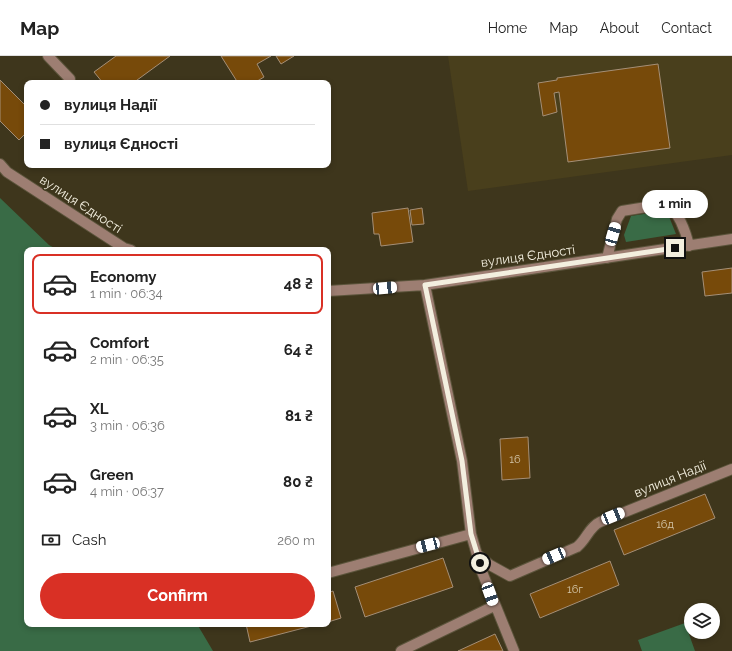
<!DOCTYPE html>
<html lang="en">
<head>
<meta charset="utf-8">
<style>
  :root { --surface:#fff; --page:#f6f6f6; --text:#222; --muted:#767676; --line:#e0e0e0; --accent:#d93025 }
  body { margin:0; font-family:Raleway,sans-serif; background:var(--page); color:var(--text); height:100vh; display:flex; flex-direction:column; font-size:15px; white-space:nowrap }
  * { box-sizing:border-box; margin:0 }
  p { font-size:13px; color:var(--muted) }
  .icon { flex:none; width:22px; height:22px; fill:none; stroke:currentColor; stroke-width:2; stroke-linecap:round; stroke-linejoin:round }
  .map { position:relative; flex:1; overflow:hidden }
  .side { position:absolute; left:24px; top:191px; width:307px; height:380px; display:flex; flex-direction:column; background:var(--surface); border-radius:8px; box-shadow:0 2px 6px #0003 }
  .side>* { flex:none }
  .top-card { position:absolute; left:24px; top:24px; width:307px; height:88px; border-radius:8px; box-shadow:0 2px 6px #0003; display:grid; align-content:center; height:88px; padding:0 16px; background:var(--surface) }
  .fabs { position:absolute; left:684px; top:547px; display:grid; gap:8px }
  .fabs a { display:grid; place-items:center; width:36px; height:36px; border-radius:50%; background:var(--surface); box-shadow:0 2px 6px #0003; font-size:20px }
  .end { position:absolute; width:18px; height:18px; margin:-9px; border:5px solid #f3efdf; background:#111; box-shadow:0 0 0 2px #111 }
  .from { border-radius:50% }
  .bubble { position:absolute; height:28px; border-radius:14px; background:var(--surface); box-shadow:0 2px 6px #0003; font-size:13px; font-weight:700; line-height:28px; text-align:center }
  .car { position:absolute; width:12px; height:24px; margin:-12px -6px; border-radius:5px; box-shadow:0 0 3px 1px #0007; background:linear-gradient(#fff 24%,#345 0 40%,#fff 0 76%,#345 0 86%,#fff 0) }
  .top-card b { display:flex; align-items:center; gap:14px; height:38px; font-size:15px }
  .top-card b+b { border-top:1px solid var(--line) }
  .top-card i { width:10px; height:10px; background:var(--text) }
  ul { padding:7px 0 0; list-style:none }
  li { display:flex; align-items:center; gap:12px; height:60px; margin:0 8px 6px; padding:0 8px; border:2px solid transparent; border-radius:8px }
  li div { flex:1 }
  li b { display:block; font-size:15px }
  li em { font-style:normal; font-weight:700 }
  li.current { border-color:var(--accent) }
  li>.icon { width:36px; height:36px; stroke-width:1.5 }
  .pay { display:flex; align-items:center; gap:10px; height:44px; padding:0 16px; font-size:15px }
  .pay p { margin-inline-start:auto }
  .button { display:flex; gap:8px; margin-top:auto; padding:8px 16px }
  .button a { flex:1; height:46px; border-radius:24px; background:var(--accent); color:#fff; font-size:16px; font-weight:700; line-height:46px; text-align:center }
  header { display:flex; align-items:center; gap:24px; box-sizing:border-box; height:56px; padding:0 20px; background:var(--surface); border-bottom:1px solid var(--line) }
  header strong { font-size:19px }
  nav { display:flex; gap:22px; margin-inline-start:auto; font-size:14px }
  .map>svg:first-child { display:block }
  .built { fill:#493f1c }
  .green { fill:#396b46 }
  .building { fill:#774a0a; stroke:#a58f77 }
  .lines { fill:none; stroke-linecap:round; stroke-linejoin:round }
  .minor-casing { stroke:#5b543b; stroke-width:12 }
  .minor { stroke:#9d7e72; stroke-width:10 }
  .route { stroke:#f3efdf; stroke-width:5 }
  .labels { text-anchor:middle; dominant-baseline:central; stroke-width:3; stroke-linejoin:round; paint-order:stroke }
  .number-label { font-size:11px; fill:#d4c6aa }
  .street-label { font-size:13px; fill:#f3efdf; stroke:#3e361c }
</style>
</head>
<body>
<header>
<strong>Map</strong>
<nav><a>Home</a><a>Map</a><a>About</a><a>Contact</a></nav>
</header>
<div class="map">
<svg width="732" height="595" viewBox="0 0 732 595">
  <rect width="100%" height="100%" fill="#3e361c"/>
  <path class="built" d="M448,0H732V99L468,135Z"/>
  <path class="green" d="M0,142L49,189L58,194H27V568H197L213,595H0Z
    M663,155L668,158L676,178L626,186L624,179L631,160Z
    M685,567L695,595H642L638,584Z"/>
  <path class="building" d="M116,0H170L133,27H103L94,16Z
    M221,0H271L257,8L264,21L254,27H238Z
    M276,0H294L281,8Z
    M658,8L670,92L568,106L559,36L554,37L557,56L543,60L538,27L557,24V22Z
    M0,24L27,51V76L19,84L0,65Z
    M408,152L413,186L381,190L379,178H374L372,157Z
    M422,152L424,168L412,169L410,154Z
    M732,212V237L705,240L702,216Z
    M528,381L530,422L502,424L500,383Z
    M705,438L715,462L624,499L614,474Z
    M443,502L453,531L365,561L355,531Z
    M610,505L619,529L540,562L530,538Z
    M333,535L341,562L328,566V537Z
    M246,568H319L250,586Z
    M495,578L503,595H458Z"/>
  <g class="lines">
    <defs>
      <path id="minor" d="M48,0L70,23
        M0,108L7,116L124,192L131,194
        M607,202L617,163L622,155L665,148C678,153 686,176 689,190
        M425,229L462,405L471,478L482,516L514,595
        M328,235L425,229L732,183
        M477,498L490,509L510,520L577,491C587,483 589,471 600,466L732,413
        M328,517L471,478
        M401,595L494,550"/>
    </defs>
    <use href="#minor" class="minor-casing"/>
    <use href="#minor" class="minor"/>
  </g>
  <g class="lines">
    <path class="route" d="M480,507L471,478L462,405L425,229L675,192"/>
  </g>
  <g class="labels">
    <g class="number-label">
      <text x="515" y="403">16</text>
      <text x="665" y="468">16д</text>
      <text x="575" y="533">16г</text>
    </g>
    <g class="street-label">
      <text transform="translate(81 148) rotate(33)">вулиця Єдності</text>
      <text transform="translate(528 200) rotate(-8)">вулиця Єдності</text>
      <text transform="translate(670 423) rotate(-22)">вулиця Надії</text>
    </g>
  </g>
</svg>
<div class="fabs">
<a><svg class="icon" aria-label="layers" viewBox="0 0 24 24"><path d="M12 4l9 5-9 5-9-5zM3 14l9 5 9-5"/></svg></a>
</div>
<i class="end from" style="left:480px;top:507px"></i>
<i class="end" style="left:675px;top:192px"></i>
<div class="bubble" style="left:642px;top:134px;width:66px">1 min</div>
<i class="car" style="left:613px;top:178px;rotate:16deg"></i>
<i class="car" style="left:385px;top:232px;rotate:85deg"></i>
<i class="car" style="left:613px;top:460px;rotate:68deg"></i>
<i class="car" style="left:428px;top:489px;rotate:255deg"></i>
<i class="car" style="left:554px;top:500px;rotate:247deg"></i>
<i class="car" style="left:490px;top:538px;rotate:160deg"></i>
<div class="top-card">
<b><i class="from"></i>вулиця Надії</b>
<b><i></i>вулиця Єдності</b>
</div>
<section class="side">
<ul>
<li class="current"><svg class="icon" aria-label="car" viewBox="0 0 24 24"><path d="M5 17H2v-5l4-1 3-4h7l3 4 3 1v5h-3M9 17h6M6 11h13"/><circle cx="7" cy="17" r="2"/><circle cx="17" cy="17" r="2"/></svg><div><b>Economy</b><p>1 min · 06:34</p></div><em>48 ₴</em></li>
<li><svg class="icon" aria-label="car" viewBox="0 0 24 24"><path d="M5 17H2v-5l4-1 3-4h7l3 4 3 1v5h-3M9 17h6M6 11h13"/><circle cx="7" cy="17" r="2"/><circle cx="17" cy="17" r="2"/></svg><div><b>Comfort</b><p>2 min · 06:35</p></div><em>64 ₴</em></li>
<li><svg class="icon" aria-label="car" viewBox="0 0 24 24"><path d="M5 17H2v-5l4-1 3-4h7l3 4 3 1v5h-3M9 17h6M6 11h13"/><circle cx="7" cy="17" r="2"/><circle cx="17" cy="17" r="2"/></svg><div><b>XL</b><p>3 min · 06:36</p></div><em>81 ₴</em></li>
<li><svg class="icon" aria-label="car" viewBox="0 0 24 24"><path d="M5 17H2v-5l4-1 3-4h7l3 4 3 1v5h-3M9 17h6M6 11h13"/><circle cx="7" cy="17" r="2"/><circle cx="17" cy="17" r="2"/></svg><div><b>Green</b><p>4 min · 06:37</p></div><em>80 ₴</em></li>
</ul>
<div class="pay"><svg class="icon" aria-label="cash" viewBox="0 0 24 24"><path d="M3 7h18v10H3z"/><circle cx="12" cy="12" r="2"/></svg>Cash<p>260 m</p></div>
<div class="button"><a>Confirm</a></div>
</section>
</div>
</body>
</html>
